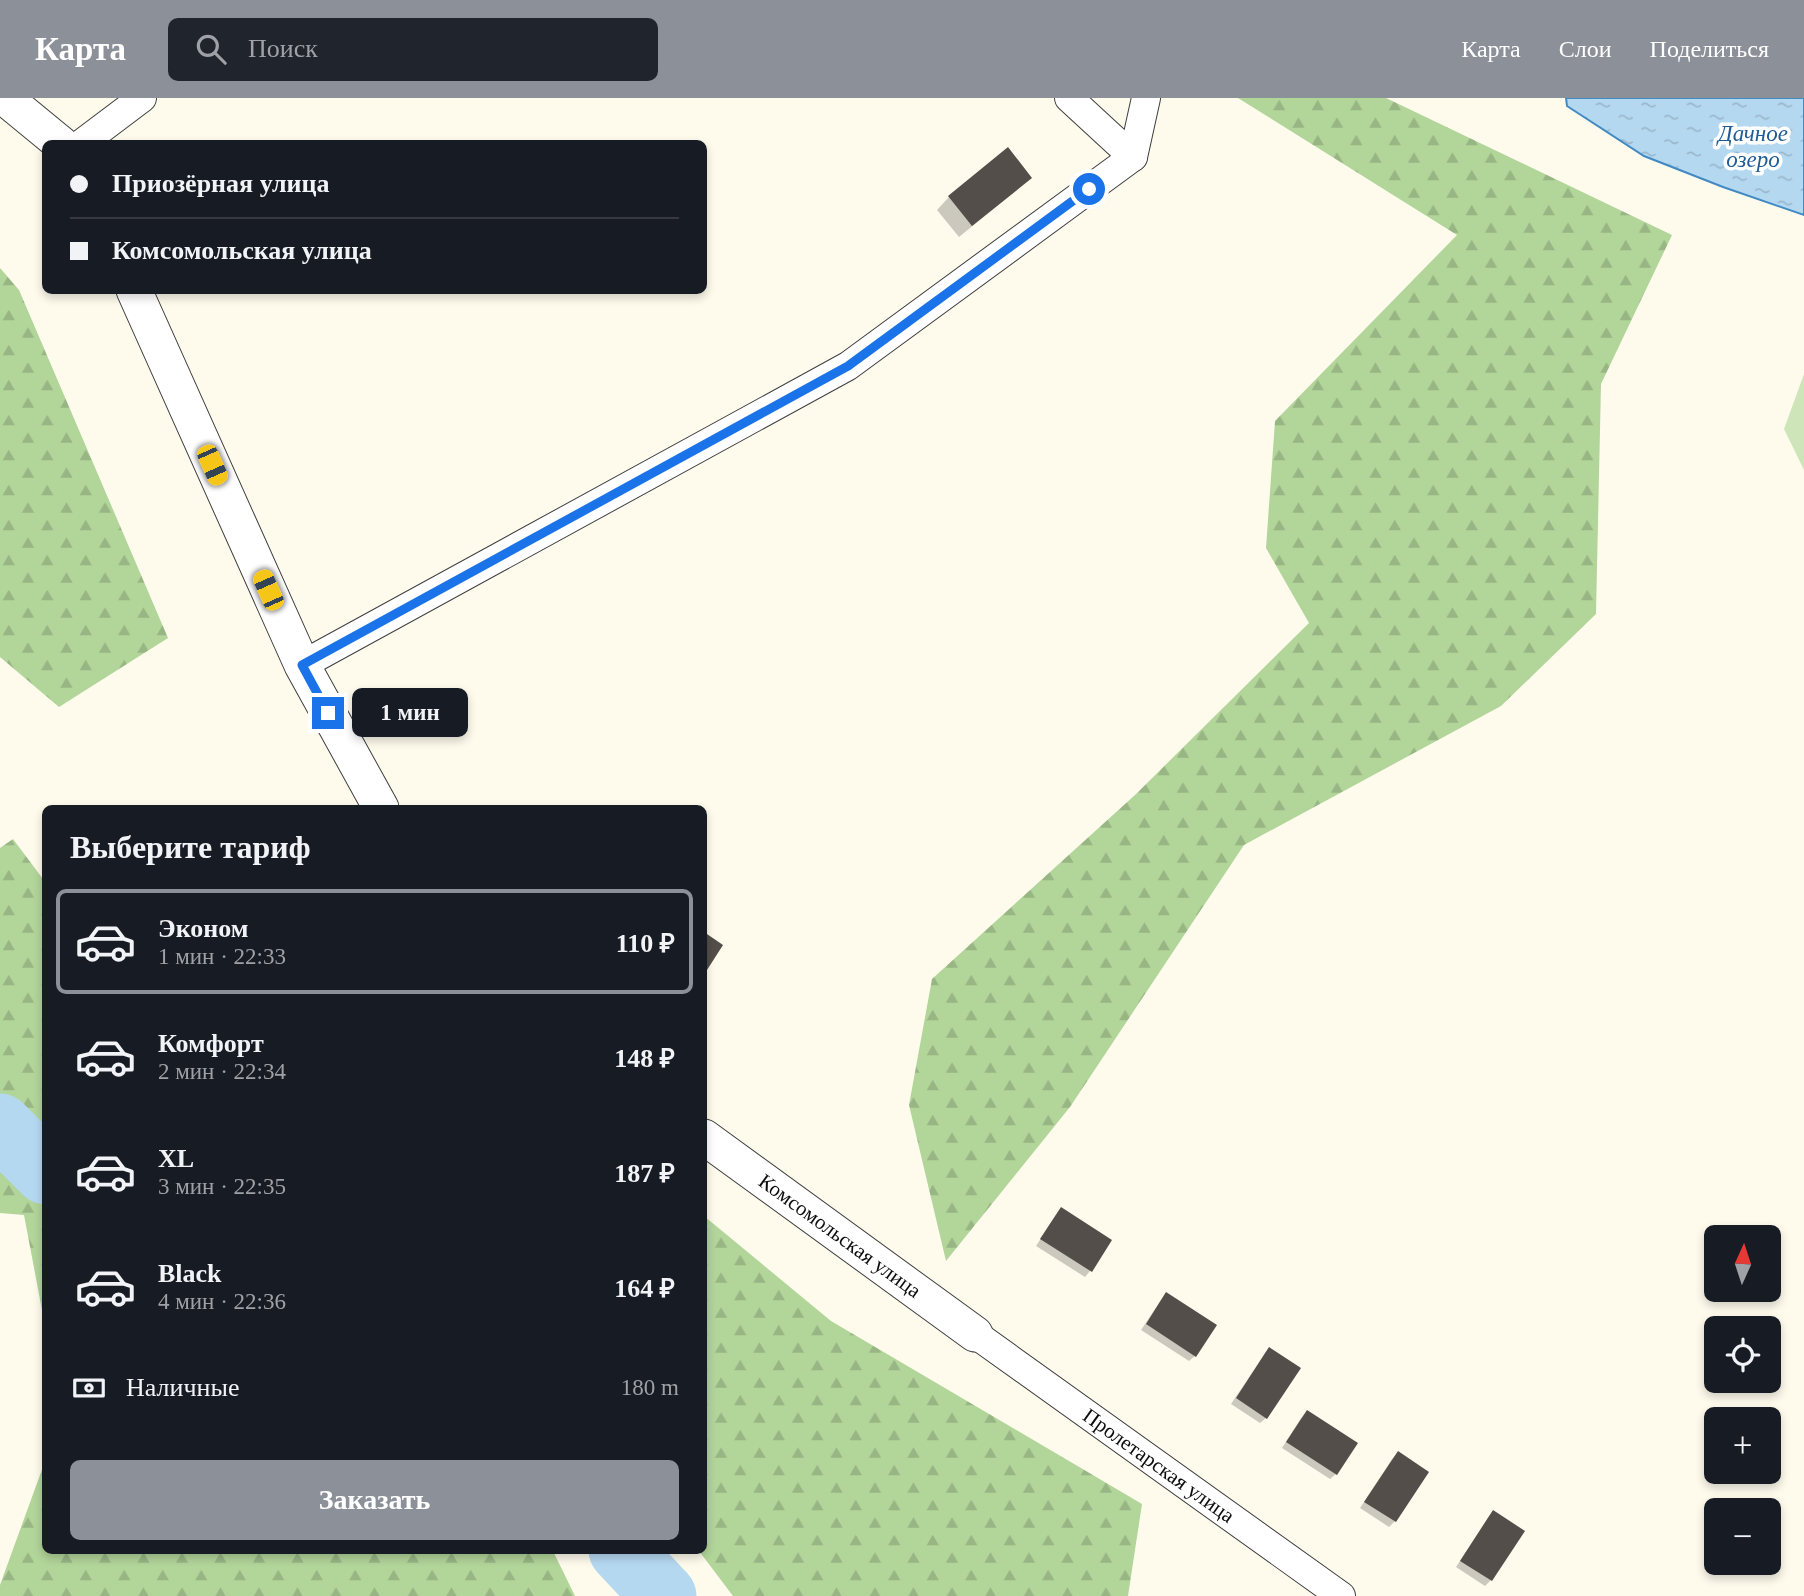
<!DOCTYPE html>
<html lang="ru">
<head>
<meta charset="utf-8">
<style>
  :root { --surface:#171b24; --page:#20242c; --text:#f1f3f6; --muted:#9ea1a6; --line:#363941; --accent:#8c9099 }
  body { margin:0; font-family:Georgia,serif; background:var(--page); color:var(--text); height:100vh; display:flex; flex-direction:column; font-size:26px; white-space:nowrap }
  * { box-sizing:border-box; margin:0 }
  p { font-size:23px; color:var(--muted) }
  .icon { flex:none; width:38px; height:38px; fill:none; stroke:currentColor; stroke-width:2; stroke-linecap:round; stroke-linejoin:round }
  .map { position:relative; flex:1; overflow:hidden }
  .drawer { position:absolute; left:42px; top:707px; width:665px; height:749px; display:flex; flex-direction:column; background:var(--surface); border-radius:10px; box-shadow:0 4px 10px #0003 }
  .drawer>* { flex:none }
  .banner { position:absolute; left:42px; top:42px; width:665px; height:154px; border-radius:10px; box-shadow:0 4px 10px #0003; display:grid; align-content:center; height:154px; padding:0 28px; background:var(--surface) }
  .needle { width:46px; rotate:3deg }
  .controls { position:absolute; left:1704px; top:1127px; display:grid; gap:14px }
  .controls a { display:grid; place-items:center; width:77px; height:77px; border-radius:10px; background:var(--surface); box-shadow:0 4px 10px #0003; font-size:35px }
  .end { position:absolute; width:32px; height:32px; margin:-16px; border:9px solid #1a73e8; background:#fff; box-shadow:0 0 0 4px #fff }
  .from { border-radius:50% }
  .bubble { position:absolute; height:49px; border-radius:10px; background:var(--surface); box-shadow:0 4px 10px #0003; font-size:23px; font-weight:700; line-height:49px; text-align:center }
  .car { position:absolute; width:21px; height:42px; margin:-21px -10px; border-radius:9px; box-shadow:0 0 5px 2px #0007; background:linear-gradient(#f5c518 24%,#345 0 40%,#f5c518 0 76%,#345 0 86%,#f5c518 0) }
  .banner b { display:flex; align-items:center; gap:24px; height:66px; font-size:26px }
  .banner b+b { border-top:2px solid var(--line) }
  .banner i { width:18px; height:18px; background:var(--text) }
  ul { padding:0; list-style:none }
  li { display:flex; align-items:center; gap:21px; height:105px; margin:0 14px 10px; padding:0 14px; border:4px solid transparent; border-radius:10px }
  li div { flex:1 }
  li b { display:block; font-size:26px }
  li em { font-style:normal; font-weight:700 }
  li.active { border-color:var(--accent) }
  li>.icon { width:63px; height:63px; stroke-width:1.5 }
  h2 { padding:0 28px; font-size:32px; line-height:84px }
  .pay { display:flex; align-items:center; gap:18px; height:77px; padding:0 28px; font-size:26px }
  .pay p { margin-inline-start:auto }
  .primary-button { display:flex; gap:14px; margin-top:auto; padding:14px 28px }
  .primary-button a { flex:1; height:80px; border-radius:10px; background:var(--accent); color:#fff; font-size:28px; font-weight:700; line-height:80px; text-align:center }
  header { display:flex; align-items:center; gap:42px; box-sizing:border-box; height:98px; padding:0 35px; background:var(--accent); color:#fff }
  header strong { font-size:33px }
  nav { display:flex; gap:38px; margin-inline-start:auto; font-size:24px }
  .search { width:490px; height:63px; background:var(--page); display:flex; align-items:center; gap:18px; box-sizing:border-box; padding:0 24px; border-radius:10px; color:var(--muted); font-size:26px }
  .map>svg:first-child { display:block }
  .grass { fill:#cee5b9 }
  .forest { fill:url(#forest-firs) }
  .water { fill:url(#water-ripples); stroke:#428ac3; stroke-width:2 }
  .shadow { fill:#0003 }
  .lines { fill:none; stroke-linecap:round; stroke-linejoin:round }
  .river { stroke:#b5d8f1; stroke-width:65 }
  .building { fill:#544e4a }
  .minor-casing { stroke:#3f3f3f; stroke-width:30 }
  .tertiary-casing { stroke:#3f3f3f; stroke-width:37 }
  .minor { stroke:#fff; stroke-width:28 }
  .tertiary { stroke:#fff; stroke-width:35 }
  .route { stroke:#1a73e8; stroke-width:9 }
  .labels { text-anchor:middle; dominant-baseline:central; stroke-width:7; stroke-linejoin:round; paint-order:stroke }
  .street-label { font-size:21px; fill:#0c0c0c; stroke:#fff }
  .water-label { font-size:23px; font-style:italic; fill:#1f5c95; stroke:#fff }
</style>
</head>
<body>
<header>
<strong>Карта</strong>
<div class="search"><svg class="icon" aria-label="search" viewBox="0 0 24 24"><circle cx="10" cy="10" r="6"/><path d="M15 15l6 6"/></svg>Поиск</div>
<nav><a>Карта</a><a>Слои</a><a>Поделиться</a></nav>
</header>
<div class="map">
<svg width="1804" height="1498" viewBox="0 0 1804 1498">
  <defs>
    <pattern id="forest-firs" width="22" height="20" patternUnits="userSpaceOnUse" patternTransform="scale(1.75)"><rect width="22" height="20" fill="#b2d59a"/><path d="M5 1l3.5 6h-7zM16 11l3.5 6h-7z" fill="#98b684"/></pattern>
    <pattern id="water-ripples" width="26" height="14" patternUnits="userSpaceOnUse" patternTransform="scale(1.75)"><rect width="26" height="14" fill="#b5d8f1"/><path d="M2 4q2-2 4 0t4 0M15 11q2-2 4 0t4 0" fill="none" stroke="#9ab8cd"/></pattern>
  </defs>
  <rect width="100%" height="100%" fill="#fefbed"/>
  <path class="grass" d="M1804,276V372L1784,331Z"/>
  <path class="forest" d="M1238,0H1386L1672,137L1601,286L1596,516L1501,608L1244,747L1070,1009L946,1163L909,1007L932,881L1135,697L1309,525L1266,450L1275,323L1457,137Z
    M0,170L19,192L168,540L59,609L0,559Z
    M13,741L46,785V1452L553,1453L575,1498H0V1487L44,1366L45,1228L24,1117L0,1115V750Z
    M704,1118L831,1223L1142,1406L1128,1498H733L699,1453L704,1452Z"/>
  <path class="water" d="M1566,0H1804V117L1723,89L1644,58L1567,8Z"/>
  <path class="shadow" d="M1007,52L1030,80L1017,92L959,139L937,112L949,99Z
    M1056,1117L1110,1143L1090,1173L1085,1179L1036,1148Z
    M1166,1196L1195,1258L1189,1263L1141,1232L1161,1202Z
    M1269,1251L1266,1320L1260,1325L1231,1306L1264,1257Z
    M1307,1314L1336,1376L1330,1381L1282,1350L1301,1320Z
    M1398,1355L1427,1374L1395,1423L1389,1429L1360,1410L1392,1361Z
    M1488,1420L1523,1433L1491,1482L1485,1488L1456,1469Z"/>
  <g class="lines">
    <path class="river" d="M0,1028L46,1074
      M621,1452L664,1498"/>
  </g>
  <path class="building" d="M1008,49L1032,80L972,128L948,98Z
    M704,834L723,847L707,872L704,870Z
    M1061,1109L1112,1142L1092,1174L1040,1141Z
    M1166,1194L1217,1227L1196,1259L1146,1226Z
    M1269,1249L1301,1270L1267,1321L1236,1300Z
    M1307,1312L1358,1345L1337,1377L1286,1344Z
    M1398,1353L1429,1374L1396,1424L1364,1404Z
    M1493,1412L1525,1433L1492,1483L1460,1463Z"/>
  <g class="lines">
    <defs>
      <g id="minor">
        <path d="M1069,0L1133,59"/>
        <path d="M81,46L142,0"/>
        <path d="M302,567L848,268L1133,59L1146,0"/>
        <path id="s1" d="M975,1236L1341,1498"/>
      </g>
      <g id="tertiary">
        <path d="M5,0L61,46"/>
        <path d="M134,192L302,567L381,710"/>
        <path id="s2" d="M704,1039L975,1236"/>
      </g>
    </defs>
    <use href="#minor" class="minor-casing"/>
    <use href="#tertiary" class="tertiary-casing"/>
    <use href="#minor" class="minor"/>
    <use href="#tertiary" class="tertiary"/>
  </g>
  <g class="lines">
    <path class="route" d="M328,615L302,567L848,268L1089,91"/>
  </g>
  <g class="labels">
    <g class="street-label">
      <text stroke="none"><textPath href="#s2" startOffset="168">Комсомольская улица</textPath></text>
      <text stroke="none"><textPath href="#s1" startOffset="226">Пролетарская улица</textPath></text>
    </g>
    <g class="water-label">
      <text x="1753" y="35">Дачное<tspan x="1753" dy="26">озеро</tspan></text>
    </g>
  </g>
</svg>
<div class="controls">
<a><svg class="needle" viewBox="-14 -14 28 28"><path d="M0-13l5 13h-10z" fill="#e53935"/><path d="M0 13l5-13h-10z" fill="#9ea1a6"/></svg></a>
<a><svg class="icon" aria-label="locate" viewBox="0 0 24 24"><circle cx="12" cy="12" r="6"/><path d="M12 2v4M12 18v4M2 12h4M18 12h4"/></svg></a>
<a>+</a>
<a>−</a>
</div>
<i class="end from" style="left:1089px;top:91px"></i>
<i class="end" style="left:328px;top:615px"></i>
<div class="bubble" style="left:352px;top:590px;width:116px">1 мин</div>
<i class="car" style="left:212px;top:367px;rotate:156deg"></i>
<i class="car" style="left:268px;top:492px;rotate:336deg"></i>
<div class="banner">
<b><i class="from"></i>Приозёрная улица</b>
<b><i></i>Комсомольская улица</b>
</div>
<section class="drawer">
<h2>Выберите тариф</h2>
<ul>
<li class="active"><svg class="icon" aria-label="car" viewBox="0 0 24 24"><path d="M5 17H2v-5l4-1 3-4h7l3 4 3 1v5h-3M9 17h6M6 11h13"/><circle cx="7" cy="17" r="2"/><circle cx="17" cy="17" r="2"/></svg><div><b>Эконом</b><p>1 мин · 22:33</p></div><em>110 ₽</em></li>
<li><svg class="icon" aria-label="car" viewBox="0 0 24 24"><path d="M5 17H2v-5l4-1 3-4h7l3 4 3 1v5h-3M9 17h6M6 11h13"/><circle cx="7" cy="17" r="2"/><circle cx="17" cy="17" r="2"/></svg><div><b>Комфорт</b><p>2 мин · 22:34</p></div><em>148 ₽</em></li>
<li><svg class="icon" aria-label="car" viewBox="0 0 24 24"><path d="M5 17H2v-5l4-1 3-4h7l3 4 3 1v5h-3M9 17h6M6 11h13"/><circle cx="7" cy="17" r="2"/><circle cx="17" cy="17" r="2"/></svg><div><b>XL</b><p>3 мин · 22:35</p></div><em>187 ₽</em></li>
<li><svg class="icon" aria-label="car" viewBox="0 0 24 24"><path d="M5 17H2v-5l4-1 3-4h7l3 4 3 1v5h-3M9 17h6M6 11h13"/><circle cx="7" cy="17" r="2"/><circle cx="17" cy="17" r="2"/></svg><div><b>Black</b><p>4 мин · 22:36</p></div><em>164 ₽</em></li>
</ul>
<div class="pay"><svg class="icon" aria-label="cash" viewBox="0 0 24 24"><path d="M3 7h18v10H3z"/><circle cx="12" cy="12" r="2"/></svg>Наличные<p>180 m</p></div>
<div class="primary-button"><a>Заказать</a></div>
</section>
</div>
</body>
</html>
